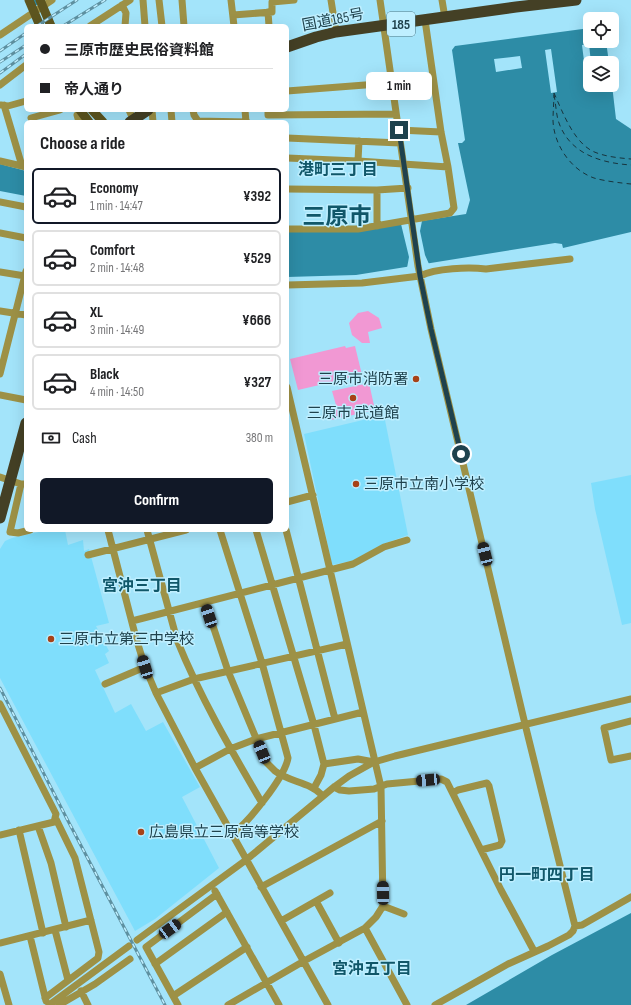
<!DOCTYPE html>
<html lang="en">
<head>
<meta charset="utf-8">
<style>
  :root { --surface:#fff; --page:#f6f6f6; --text:#202124; --muted:#757577; --line:#e0e0e0; --accent:#111827 }
  body { margin:0; font-family:"Sofia Sans Condensed","Noto Sans JP",sans-serif; background:var(--page); color:var(--text); height:100vh; display:flex; flex-direction:column; font-size:15px; white-space:nowrap }
  * { box-sizing:border-box; margin:0 }
  p { font-size:13px; color:var(--muted) }
  .icon { flex:none; width:22px; height:22px; fill:none; stroke:currentColor; stroke-width:2; stroke-linecap:round; stroke-linejoin:round }
  .map { position:relative; flex:1; overflow:hidden }
  .details { position:absolute; left:24px; top:120px; width:265px; height:412px; display:flex; flex-direction:column; background:var(--surface); border-radius:6px; box-shadow:0 4px 16px #0002 }
  .details>* { flex:none }
  .guide { position:absolute; left:24px; top:24px; width:265px; height:88px; border-radius:6px; box-shadow:0 4px 16px #0002; display:grid; align-content:center; height:88px; padding:0 16px; background:var(--surface) }
  .tools { position:absolute; left:583px; top:12px; display:grid; gap:8px }
  .tools a { display:grid; place-items:center; width:36px; height:36px; border-radius:6px; background:var(--surface); box-shadow:0 4px 16px #0002; font-size:20px }
  .end { position:absolute; width:18px; height:18px; margin:-9px; border:5px solid #1f424d; background:#fff; box-shadow:0 0 0 2px #fff }
  .from { border-radius:50% }
  .bubble { position:absolute; height:28px; border-radius:6px; background:var(--surface); box-shadow:0 4px 16px #0002; font-size:13px; font-weight:700; line-height:28px; text-align:center }
  .car { position:absolute; width:12px; height:24px; margin:-12px -6px; border-radius:5px; box-shadow:0 0 3px 1px #0007; background:linear-gradient(#222 24%,#8ab4d8 0 40%,#222 0 76%,#8ab4d8 0 86%,#222 0) }
  .guide b { display:flex; align-items:center; gap:14px; height:38px; font-size:15px }
  .guide b+b { border-top:1px solid var(--line) }
  .guide i { width:10px; height:10px; background:var(--text) }
  ul { padding:0; list-style:none }
  li { display:flex; align-items:center; gap:12px; height:56px; margin:0 8px 6px; padding:0 8px; border:2px solid var(--line); border-radius:6px }
  li div { flex:1 }
  li b { display:block; font-size:15px }
  li em { font-style:normal; font-weight:700 }
  li.current { border-color:var(--accent) }
  li>.icon { width:36px; height:36px; stroke-width:1.5 }
  h2 { padding:0 16px; font-size:18px; line-height:48px }
  .pay { display:flex; align-items:center; gap:10px; height:44px; padding:0 16px; font-size:15px }
  .pay p { margin-inline-start:auto }
  .action { display:flex; gap:8px; margin-top:auto; padding:8px 16px }
  .action a { flex:1; height:46px; border-radius:6px; background:var(--accent); color:#fff; font-size:16px; font-weight:700; line-height:46px; text-align:center }
  .map>svg:first-child { display:block }
  .built { fill:#7fdefc }
  .green { fill:#f198d3 }
  .water { fill:#2d8ca6 }
  .pier { fill:#a3e4fa }
  .lines { fill:none; stroke-linecap:round; stroke-linejoin:round }
  .river { stroke:#2d8ca6; stroke-width:10 }
  .ferry { stroke:#18343d; stroke-width:1; stroke-dasharray:5 4; stroke-linecap:butt }
  .minor { stroke:#9d9146; stroke-width:7 }
  .major { stroke:#5d551f; stroke-width:9 }
  .highway { stroke:#444025; stroke-width:11 }
  .rail-casing { stroke:#5e90a0; stroke-width:3 }
  .rail { stroke:#bfefff; stroke-width:1.5; stroke-dasharray:4.5; stroke-linecap:butt }
  .route { stroke:#1f424d; stroke-width:5 }
  .poi-dot { fill:#a74217; stroke:#bfefff; stroke-width:1.5 }
  .labels { text-anchor:middle; dominant-baseline:central; stroke-width:3; stroke-linejoin:round; paint-order:stroke }
  .shield { fill:#bfefff; stroke:#4f7682; stroke-width:1 }
  .shield-label { font-size:14px; font-weight:bold; fill:#1f424d }
  .street-label { font-size:15px; fill:#1f424d; stroke:#bfefff }
  .poi-label { font-size:15px; fill:#1f424d; stroke:#bfefff; text-anchor:start }
  .neighbourhood-label { font-size:16px; font-weight:bold; fill:#105769; stroke:#bfefff }
  .town-label { font-size:23px; font-weight:bold; fill:#105769; stroke:#bfefff }
</style>
</head>
<body>
<div class="map">
<svg width="631" height="1005" viewBox="0 0 631 1005">
  <rect width="100%" height="100%" fill="#a3e4fa"/>
  <path class="built" d="M384,415L408,535L381,545L352,561L332,565L304,434Z
    M631,475V623L622,625L595,509L591,483Z
    M48,530H65L68,545L83,540L84,551L89,549L109,623L96,626L109,651L105,654L109,663L95,670L115,713L131,704L146,731L163,722L200,787L182,797L219,868L155,919L135,931L0,678V549L5,541L12,538Z"/>
  <path class="green" d="M368,311L379,318L382,328L368,332L370,343H362L352,335L349,323L358,313Z
    M345,346L346,348L355,346L362,375L298,390L290,359Z
    M369,383L375,410L331,420L328,407L336,405L332,391Z"/>
  <path class="water" d="M590,28V41H606L609,63H590V85H612L616,119L631,129V232L563,248L562,244L555,243L356,275L287,277V232L357,231L466,214L470,200L458,143H462L465,140L452,50L455,46Z
    M0,164L26,171V196L0,191Z
    M631,913V1005H466L552,955Z"/>
  <path class="pier" d="M589,44L591,63H590V68L585,69L582,45Z
    M551,49L557,92L551,93L545,50Z
    M520,56L522,68L496,72L494,59Z
    M422,221L420,231L425,255L429,264L407,268L409,257L401,224Z"/>
  <g class="lines">
    <path class="river" d="M34,0V1"/>
    <path class="ferry" d="M554,93C554,102 553,111 553,121C554,145 571,170 594,178C604,181 621,183 631,184
      M554,93C563,113 575,146 597,153C608,157 620,158 631,159
      M554,95C556,104 556,115 559,123C570,154 601,163 631,165"/>
    <path class="minor" d="M143,0L145,26
      M159,0L162,26
      M182,0L184,26
      M231,0L234,26
      M331,0L336,32
      M380,0L418,266L431,329L525,724L575,926
      M442,0L445,18
      M122,5L126,13L125,26
      M268,12L269,26
      M233,15L272,12V2L294,0
      M90,26L130,0
      M0,35L52,0
      M0,85L26,65
      M287,91L391,83
      M1,105L8,106L26,101
      M4,105L22,166
      M129,110L133,119
      M152,110L153,122
      M171,110L172,122
      M193,110L194,115L198,121L247,122
      M245,110L246,122
      M268,110V115L396,114
      M31,118L60,110
      M79,122L77,115L81,113
      M399,130L441,132
      M287,138L400,143
      M287,158L358,161L448,167
      M0,161L26,167
      M358,161L359,141
      M287,189L377,190L408,188
      M377,190V226
      M0,202L26,207
      M287,229H358L450,213L454,208L448,167L441,132L425,20
      M0,233L26,238
      M0,272L25,276
      M287,285L362,283L420,276C436,268 469,267 486,269L570,259
      M0,311L26,315
      M0,374L26,271
      M0,395L26,400
      M0,477L21,484H26
      M21,484L10,532L18,533L30,530
      M287,502L313,495
      M108,530L136,638L145,667L156,693L195,768L328,1005
      M147,530L177,640C200,697 231,750 262,803
      M220,530L262,663L288,758C285,777 248,823 232,834
      M256,530L314,725L324,764L321,775L314,788
      M286,530L335,719
      M88,555L186,530
      M205,602L228,671L266,762C269,765 272,768 275,771C289,782 310,782 322,795
      M132,621L353,564L384,547L407,540
      M105,684L145,667
      M156,693L194,679L347,644
      M0,704L56,814L54,822L0,835
      M631,721L604,728L611,760L631,756
      M324,764L358,759L374,762
      M195,768L230,749L256,739L363,712
      M334,787L340,790L349,791L374,789L387,784L441,779L447,782L501,890L534,951
      M453,793L458,790L487,783L489,786L502,841L500,845L481,850
      M38,826L51,863L66,927
      M19,830L43,933
      M261,887L382,821
      M215,891L279,1005
      M316,901L339,943
      M383,906L404,914
      M281,921L330,893
      M365,928L407,1005
      M55,930L68,980
      M30,936L46,1001
      M137,940L246,860L334,787L349,776L374,762L395,756L631,699
      M0,943L91,920
      M155,964L227,912
      M0,974L9,1005
      M81,991L88,1005
      M173,996L247,947
      M45,998L98,958L99,952L75,858L56,819
      M49,1005L129,946
      M59,1005L95,984L130,959
      M178,1005L146,947L217,894
      M228,1005L304,961L365,928L376,917L383,906L381,787L287,387
      M435,1005L508,964L548,946L569,935L573,931L575,926L582,925L631,897"/>
    <path class="major" d="M29,0L40,26
      M40,0L51,26
      M80,110L89,122
      M92,110L103,122"/>
    <path class="highway" d="M287,47L316,37L336,32L516,7L576,0
      M130,122L148,110
      M0,518L26,423"/>
    <defs>
      <path id="rail" d="M37,26L77,0
        M63,26L105,0
        M0,51L26,33
        M0,62L26,45
        M0,73L26,54
        M0,688L67,819L165,1005"/>
    </defs>
    <use href="#rail" class="rail-casing"/>
    <use href="#rail" class="rail"/>
  </g>
  <g class="lines">
    <path class="route" d="M399,130L420,276L431,329L461,454"/>
  </g>
  <g class="poi-dot">
    <circle cx="416" cy="379" r="4"/>
    <circle cx="353" cy="398" r="4"/>
    <circle cx="356" cy="484" r="4"/>
    <circle cx="51" cy="639" r="4"/>
    <circle cx="141" cy="832" r="4"/>
  </g>
  <g class="labels">
    <rect class="shield" x="387" y="12" width="28" height="24" rx="3"/>
    <g class="shield-label">
      <text x="401" y="24">185</text>
    </g>
    <g class="street-label">
      <text transform="translate(333 20) rotate(-11)">国道185号</text>
    </g>
    <g class="poi-label">
      <text x="408" y="379" text-anchor="end">三原市消防署</text>
      <text x="353" y="413" text-anchor="middle">三原市 武道館</text>
      <text x="364" y="484">三原市立南小学校</text>
      <text x="59" y="639">三原市立第三中学校</text>
      <text x="149" y="832">広島県立三原高等学校</text>
    </g>
    <g class="neighbourhood-label">
      <text x="338" y="170">港町三丁目</text>
      <text x="142" y="586">宮沖三丁目</text>
      <text x="547" y="875">円一町四丁目</text>
      <text x="372" y="969">宮沖五丁目</text>
    </g>
    <g class="town-label">
      <text x="337" y="217">三原市</text>
    </g>
  </g>
</svg>
<div class="tools">
<a><svg class="icon" aria-label="locate" viewBox="0 0 24 24"><circle cx="12" cy="12" r="6"/><path d="M12 2v4M12 18v4M2 12h4M18 12h4"/></svg></a>
<a><svg class="icon" aria-label="layers" viewBox="0 0 24 24"><path d="M12 4l9 5-9 5-9-5zM3 14l9 5 9-5"/></svg></a>
</div>
<i class="end from" style="left:461px;top:454px"></i>
<i class="end" style="left:399px;top:130px"></i>
<div class="bubble" style="left:366px;top:72px;width:66px">1 min</div>
<i class="car" style="left:485px;top:554px;rotate:346deg"></i>
<i class="car" style="left:209px;top:616px;rotate:342deg"></i>
<i class="car" style="left:145px;top:667px;rotate:343deg"></i>
<i class="car" style="left:262px;top:752px;rotate:338deg"></i>
<i class="car" style="left:428px;top:780px;rotate:265deg"></i>
<i class="car" style="left:383px;top:893px;rotate:359deg"></i>
<i class="car" style="left:170px;top:929px;rotate:54deg"></i>
<div class="guide">
<b><i class="from"></i>三原市歴史民俗資料館</b>
<b><i></i>帝人通り</b>
</div>
<section class="details">
<h2>Choose a ride</h2>
<ul>
<li class="current"><svg class="icon" aria-label="car" viewBox="0 0 24 24"><path d="M5 17H2v-5l4-1 3-4h7l3 4 3 1v5h-3M9 17h6M6 11h13"/><circle cx="7" cy="17" r="2"/><circle cx="17" cy="17" r="2"/></svg><div><b>Economy</b><p>1 min · 14:47</p></div><em>¥392</em></li>
<li><svg class="icon" aria-label="car" viewBox="0 0 24 24"><path d="M5 17H2v-5l4-1 3-4h7l3 4 3 1v5h-3M9 17h6M6 11h13"/><circle cx="7" cy="17" r="2"/><circle cx="17" cy="17" r="2"/></svg><div><b>Comfort</b><p>2 min · 14:48</p></div><em>¥529</em></li>
<li><svg class="icon" aria-label="car" viewBox="0 0 24 24"><path d="M5 17H2v-5l4-1 3-4h7l3 4 3 1v5h-3M9 17h6M6 11h13"/><circle cx="7" cy="17" r="2"/><circle cx="17" cy="17" r="2"/></svg><div><b>XL</b><p>3 min · 14:49</p></div><em>¥666</em></li>
<li><svg class="icon" aria-label="car" viewBox="0 0 24 24"><path d="M5 17H2v-5l4-1 3-4h7l3 4 3 1v5h-3M9 17h6M6 11h13"/><circle cx="7" cy="17" r="2"/><circle cx="17" cy="17" r="2"/></svg><div><b>Black</b><p>4 min · 14:50</p></div><em>¥327</em></li>
</ul>
<div class="pay"><svg class="icon" aria-label="cash" viewBox="0 0 24 24"><path d="M3 7h18v10H3z"/><circle cx="12" cy="12" r="2"/></svg>Cash<p>380 m</p></div>
<div class="action"><a>Confirm</a></div>
</section>
</div>
</body>
</html>
